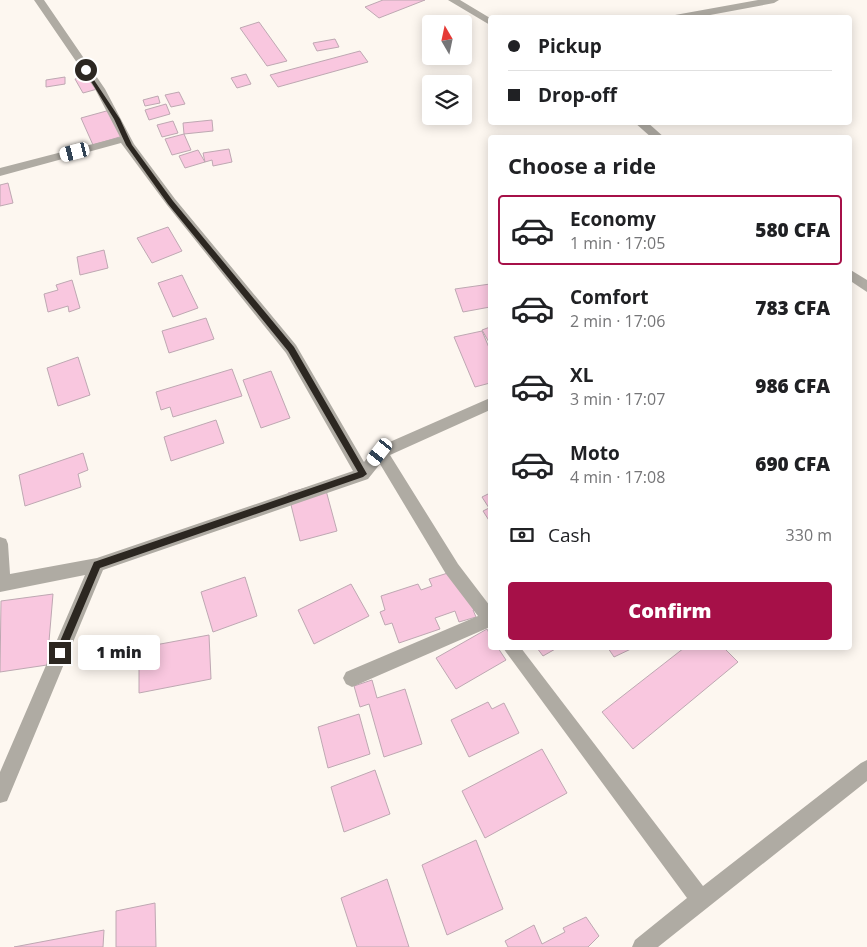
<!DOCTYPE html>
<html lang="en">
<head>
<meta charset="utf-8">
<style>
  :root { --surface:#fff; --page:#f2f2f2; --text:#202124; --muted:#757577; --line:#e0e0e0; --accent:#a61048 }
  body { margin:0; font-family:"Open Sans",sans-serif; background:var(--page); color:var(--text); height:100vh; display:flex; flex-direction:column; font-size:19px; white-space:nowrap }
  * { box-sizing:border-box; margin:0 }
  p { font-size:16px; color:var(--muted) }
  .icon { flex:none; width:28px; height:28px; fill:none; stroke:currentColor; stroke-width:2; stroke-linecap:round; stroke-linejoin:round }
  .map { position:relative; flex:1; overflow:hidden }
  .drawer { position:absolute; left:488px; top:135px; width:364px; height:515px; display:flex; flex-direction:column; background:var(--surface); border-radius:5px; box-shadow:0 2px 12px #0003 }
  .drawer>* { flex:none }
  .guide { position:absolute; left:488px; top:15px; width:364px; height:110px; border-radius:5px; box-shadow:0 2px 12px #0003; display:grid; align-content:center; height:110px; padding:0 20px; background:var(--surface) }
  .needle { width:32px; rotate:351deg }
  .buttons { position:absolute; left:422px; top:15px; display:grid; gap:10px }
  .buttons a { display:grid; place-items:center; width:50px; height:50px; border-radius:5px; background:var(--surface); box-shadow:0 2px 12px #0003; font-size:25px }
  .end { position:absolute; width:22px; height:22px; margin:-11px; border:6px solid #2c2721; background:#fff; box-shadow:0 0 0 2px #fff }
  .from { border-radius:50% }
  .bubble { position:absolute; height:35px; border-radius:5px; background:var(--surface); box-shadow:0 2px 12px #0003; font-size:16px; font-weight:800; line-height:35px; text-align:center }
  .car { position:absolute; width:15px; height:30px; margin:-15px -8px; border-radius:6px; box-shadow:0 0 4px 1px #0007; background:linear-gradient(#fff 24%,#345 0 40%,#fff 0 76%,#345 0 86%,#fff 0) }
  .guide b { display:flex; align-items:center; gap:18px; height:48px; font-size:19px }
  .guide b+b { border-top:1px solid var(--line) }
  .guide i { width:12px; height:12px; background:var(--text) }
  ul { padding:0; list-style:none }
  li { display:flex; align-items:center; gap:15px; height:70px; margin:0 10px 8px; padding:0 10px; border:2px solid transparent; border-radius:5px }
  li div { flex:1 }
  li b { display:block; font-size:19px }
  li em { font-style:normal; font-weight:800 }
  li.active { border-color:var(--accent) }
  li>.icon { width:45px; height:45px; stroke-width:1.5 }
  h2 { padding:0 20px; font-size:22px; line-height:60px }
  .pay { display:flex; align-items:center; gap:12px; height:55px; padding:0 20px; font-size:19px }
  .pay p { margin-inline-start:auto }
  .primary-button { display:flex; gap:10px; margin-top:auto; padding:10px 20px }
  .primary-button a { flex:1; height:58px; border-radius:5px; background:var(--accent); color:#fff; font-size:20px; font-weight:800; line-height:58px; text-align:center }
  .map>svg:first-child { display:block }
  .building { fill:#f9c7df; stroke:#bea8b2 }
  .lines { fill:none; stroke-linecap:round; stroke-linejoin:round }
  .minor { fill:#afaba3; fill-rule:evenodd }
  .route { fill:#2c2721 }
</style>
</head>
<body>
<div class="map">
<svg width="867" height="947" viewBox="0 0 867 947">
  <rect width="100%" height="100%" fill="#fdf7f0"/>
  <path class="building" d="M383,0H425L379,18L365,7Z
    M259,22L287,61L267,66L240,28Z
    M335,39L339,47L317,51L313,43Z
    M360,51L368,62L278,87L270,75Z
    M92,74L101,88L83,93L75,79Z
    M246,74L251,84L237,88L231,78Z
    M65,77V84L46,87V80Z
    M179,92L185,104L171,107L165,95Z
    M158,96L160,103L145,106L143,100Z
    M166,104L170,114L149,120L145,110Z
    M110,110L123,136L93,145L81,118Z
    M212,120L213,131L184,134L183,123Z
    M173,121L178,133L162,137L157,125Z
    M184,134L191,150L172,155L165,139Z
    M229,149L232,162L213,166L212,160L205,162L203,153Z
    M198,150L205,162L185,168L179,156Z
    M8,183L13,203L0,206V185Z
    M168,227L182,251L152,263L137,238Z
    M104,250L108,268L80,275L77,257Z
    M182,275L198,308L173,317L158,283Z
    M72,280L80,308L69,312L68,306L48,312L44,294L58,290L56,285Z
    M490,284V307L463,312L455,289Z
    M206,318L214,339L169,353L162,331Z
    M490,327V344L482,330Z
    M482,331L490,350V383L475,387L454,337Z
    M78,357L90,395L58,406L47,368Z
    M232,369L242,396L173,417L170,407L161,410L156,392Z
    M271,371L290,418L261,428L243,380Z
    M216,420L224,443L171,461L164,437Z
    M83,453L88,470L78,474L81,487L25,506L19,475Z
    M324,483L337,531L300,541L288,493Z
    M490,493V522L483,511L489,508L482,497Z
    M454,571L479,608L473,610L476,617L459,622L455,611L435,618L440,629L399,643L392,623L385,625L380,612L385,610L381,596L418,584L421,590L432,586L429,579Z
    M245,577L257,616L213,632L201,592Z
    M351,584L369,616L314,644L298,610Z
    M53,594L47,665L0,672L1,601Z
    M487,629L490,635V648H498L506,660L456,689L436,658Z
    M209,635L211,679L139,693V648Z
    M537,648H557L543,656Z
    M608,648H633L614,657Z
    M684,648H724L738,662L633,749L602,712Z
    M372,680L377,698L405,689L422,744L384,757L369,704L360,707L354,686Z
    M488,702L492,709L504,703L519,733L469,757L451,720Z
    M359,714L370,754L328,768L318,727Z
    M542,749L567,793L485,838L462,791Z
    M375,770L390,814L344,832L331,787Z
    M476,840L503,909L447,935L422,865Z
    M387,879L409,947H357L341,898Z
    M155,903L156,947H116V911Z
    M586,917L599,936L588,947H508L505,941L534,925L542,944L565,932L563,928Z
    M104,930L103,947H14Z"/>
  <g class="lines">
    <path class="minor" d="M34,0H44L105,89L134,144L175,199L296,345L364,462L376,448L490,398V410L390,455L458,564L490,606V627L352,687L346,684L343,678L346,672L478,616L446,574L380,464L368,479L103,570L7,801L0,803V772L85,575L0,592V537L6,539L8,544L10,574L97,558L353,471L286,353L167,205L121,143L0,176V168L120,137L95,89Z
      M448,0H460L490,18V25Z
      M758,0H779L774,3L694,18H670L675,15Z
      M634,122H647L665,138H652Z
      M849,269L867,280V292L849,280Z
      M503,648H521L703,886L861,763L867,760V781L658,947H632L635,940L687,898Z"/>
  </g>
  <path class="route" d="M86,68L120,119L132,145L173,201L294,347L367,474L363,477L100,568L63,656L60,657L55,653L94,562L358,472L288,351L168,204L126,145L114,119L84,70Z"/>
</svg>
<div class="buttons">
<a><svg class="needle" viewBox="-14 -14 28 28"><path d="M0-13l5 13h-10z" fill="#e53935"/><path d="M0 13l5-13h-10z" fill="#757577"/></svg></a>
<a><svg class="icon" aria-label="layers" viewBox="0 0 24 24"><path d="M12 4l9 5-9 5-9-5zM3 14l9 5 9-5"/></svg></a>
</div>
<i class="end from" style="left:86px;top:70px"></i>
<i class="end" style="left:60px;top:653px"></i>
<div class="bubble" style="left:78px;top:635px;width:82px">1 min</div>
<i class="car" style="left:75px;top:152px;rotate:256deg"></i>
<i class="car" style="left:380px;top:452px;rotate:218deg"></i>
<div class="guide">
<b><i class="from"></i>Pickup</b>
<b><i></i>Drop-off</b>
</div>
<section class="drawer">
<h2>Choose a ride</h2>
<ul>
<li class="active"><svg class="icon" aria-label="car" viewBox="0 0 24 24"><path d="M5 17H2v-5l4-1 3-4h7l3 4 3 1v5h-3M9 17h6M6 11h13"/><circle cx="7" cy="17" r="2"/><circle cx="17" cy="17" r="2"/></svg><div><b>Economy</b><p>1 min · 17:05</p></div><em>580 CFA</em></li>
<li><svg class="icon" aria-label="car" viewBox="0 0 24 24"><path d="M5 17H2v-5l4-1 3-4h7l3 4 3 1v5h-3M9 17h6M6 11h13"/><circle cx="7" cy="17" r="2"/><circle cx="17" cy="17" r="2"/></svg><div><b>Comfort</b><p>2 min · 17:06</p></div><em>783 CFA</em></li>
<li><svg class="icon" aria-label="car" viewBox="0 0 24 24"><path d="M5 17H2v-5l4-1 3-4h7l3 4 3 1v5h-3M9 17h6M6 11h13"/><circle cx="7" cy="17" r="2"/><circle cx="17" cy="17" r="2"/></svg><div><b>XL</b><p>3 min · 17:07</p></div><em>986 CFA</em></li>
<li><svg class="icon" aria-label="car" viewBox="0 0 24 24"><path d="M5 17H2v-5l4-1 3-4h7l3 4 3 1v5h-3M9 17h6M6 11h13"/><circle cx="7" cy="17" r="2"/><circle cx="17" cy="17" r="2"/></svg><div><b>Moto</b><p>4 min · 17:08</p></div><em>690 CFA</em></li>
</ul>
<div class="pay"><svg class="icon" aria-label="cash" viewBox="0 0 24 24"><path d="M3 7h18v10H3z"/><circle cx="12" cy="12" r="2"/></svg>Cash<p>330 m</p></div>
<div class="primary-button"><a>Confirm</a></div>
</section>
</div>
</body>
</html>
